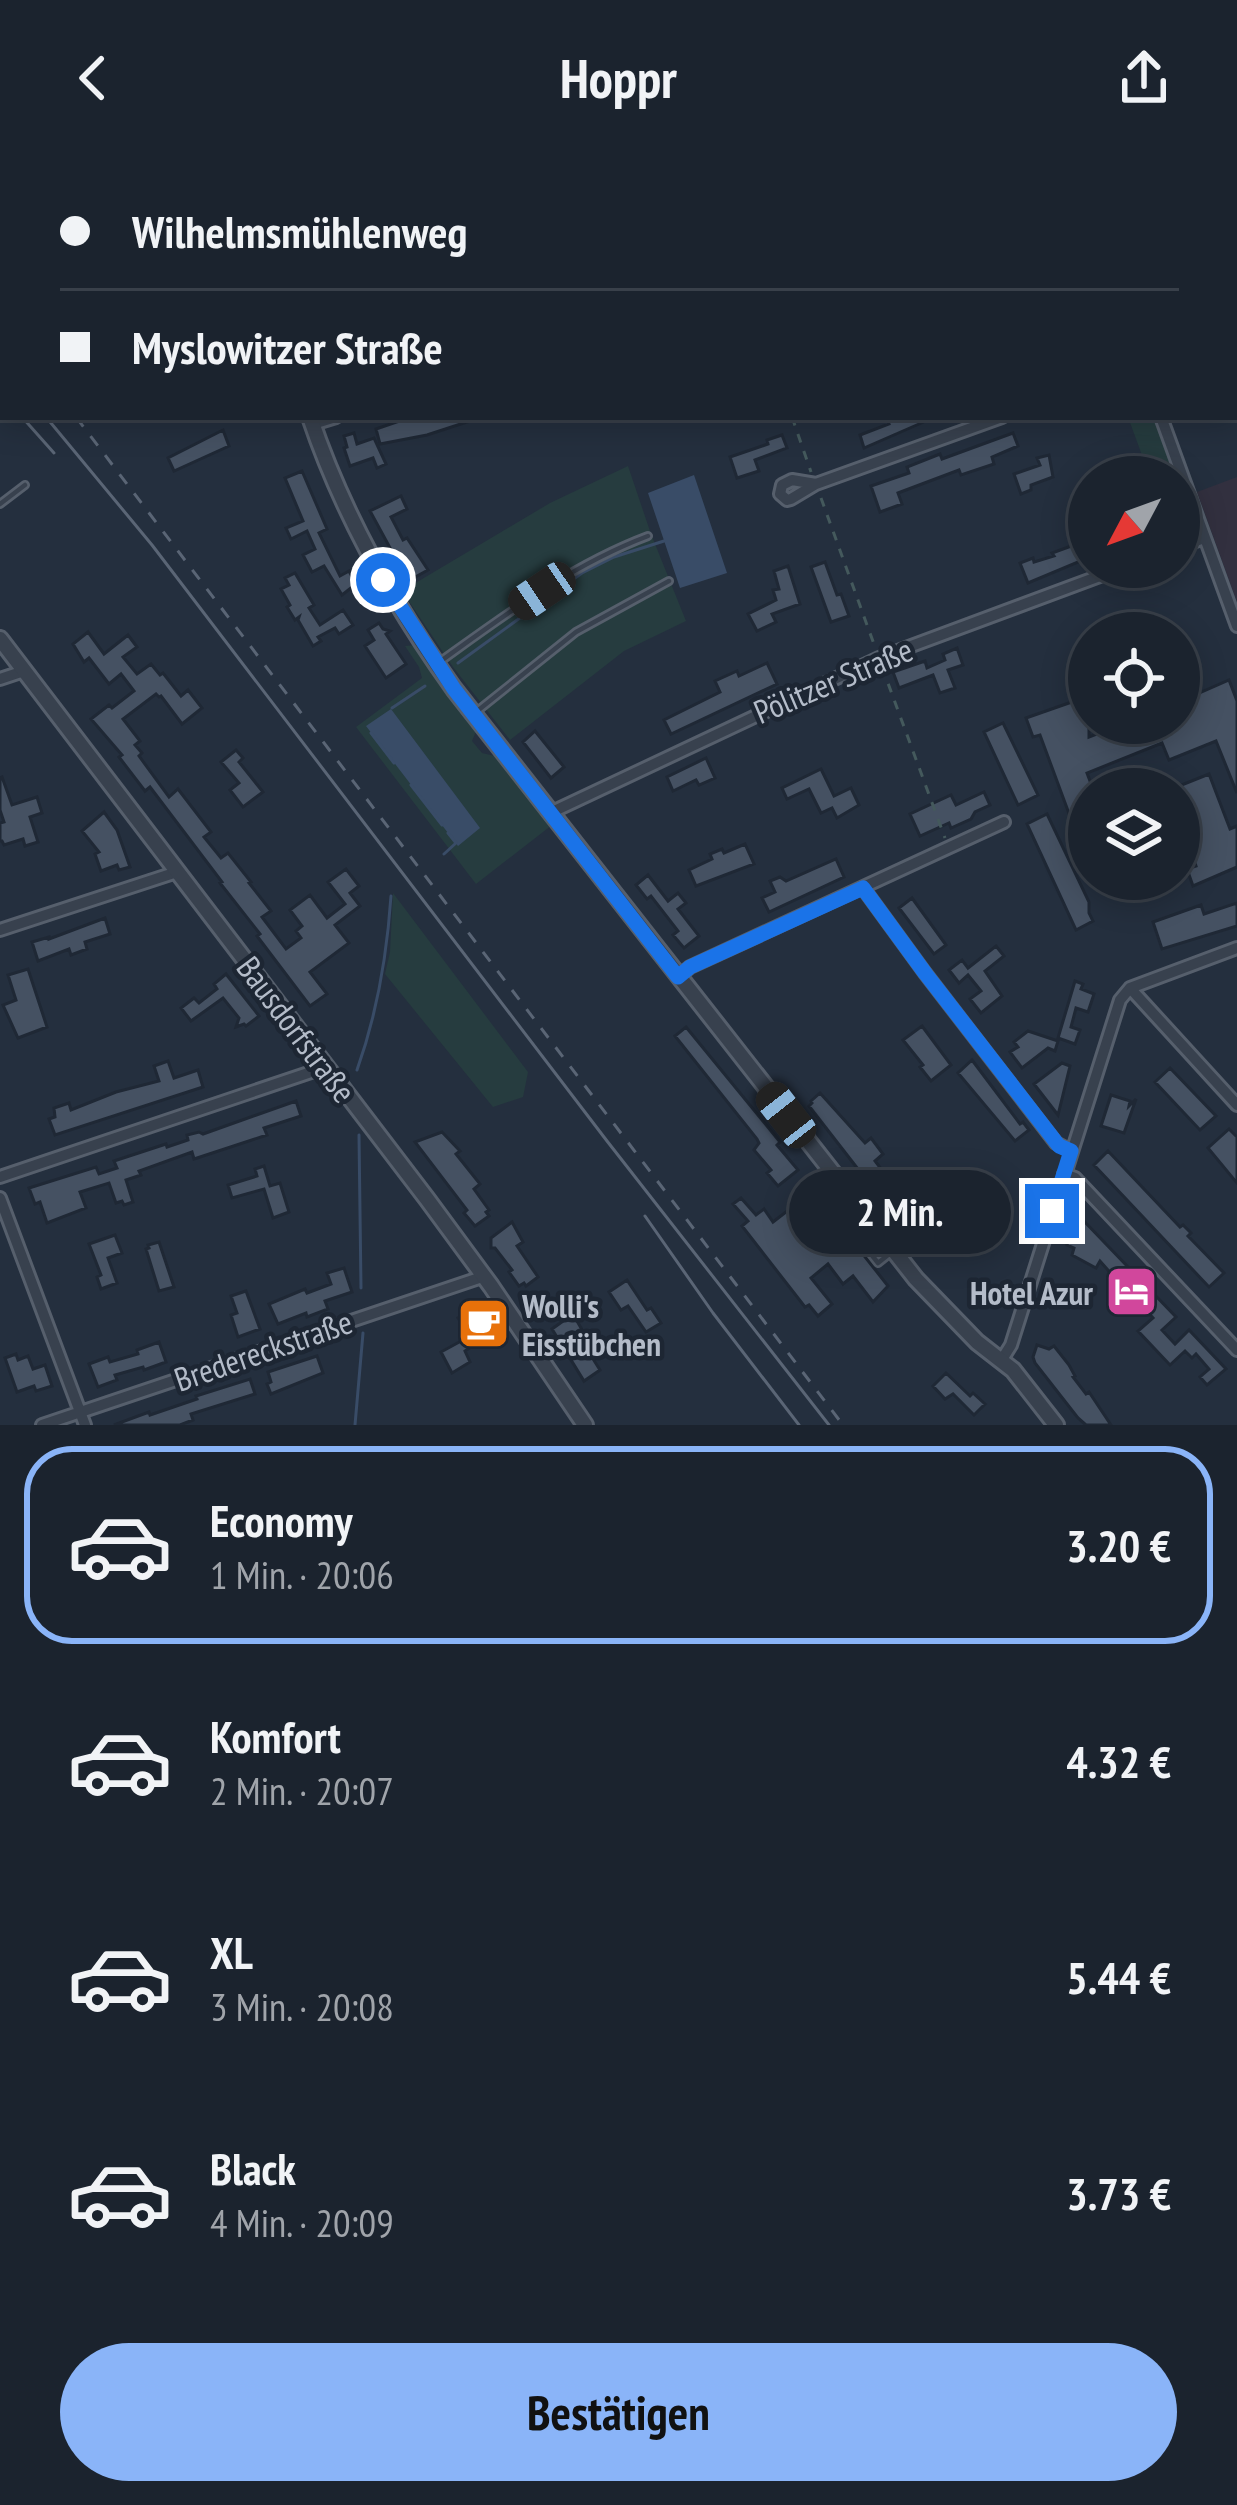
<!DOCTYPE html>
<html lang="de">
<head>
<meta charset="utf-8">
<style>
  :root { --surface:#1b232e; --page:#282f3a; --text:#f1f3f6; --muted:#a0a4aa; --line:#39404a; --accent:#8ab4f8 }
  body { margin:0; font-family:"PT Sans Narrow",sans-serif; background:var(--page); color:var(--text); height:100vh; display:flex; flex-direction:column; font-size:45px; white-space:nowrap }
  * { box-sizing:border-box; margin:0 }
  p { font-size:39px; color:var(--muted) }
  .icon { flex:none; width:66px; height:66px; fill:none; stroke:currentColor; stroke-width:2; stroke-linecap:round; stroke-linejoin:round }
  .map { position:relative; height:1269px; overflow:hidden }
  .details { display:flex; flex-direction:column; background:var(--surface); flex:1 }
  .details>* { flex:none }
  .top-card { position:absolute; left:0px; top:0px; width:1239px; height:264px; box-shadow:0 6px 30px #0003,0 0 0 3px var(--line); display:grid; align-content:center; height:264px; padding:0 60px; background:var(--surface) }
  .needle { width:78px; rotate:229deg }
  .controls { position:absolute; left:1068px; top:300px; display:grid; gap:24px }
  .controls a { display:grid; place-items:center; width:132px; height:132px; border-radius:50%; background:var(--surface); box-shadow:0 6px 30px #0003,0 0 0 3px var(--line); font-size:60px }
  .end { position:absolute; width:54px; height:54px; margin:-27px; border:15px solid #1a73e8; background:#fff; box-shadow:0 0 0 6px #fff }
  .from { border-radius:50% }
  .bubble { position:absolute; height:84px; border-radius:42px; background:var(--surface); box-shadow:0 6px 30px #0003,0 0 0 3px var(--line); font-size:39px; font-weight:600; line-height:84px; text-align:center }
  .car { position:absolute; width:36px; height:72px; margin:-36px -18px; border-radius:15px; box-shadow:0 0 9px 3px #0007; background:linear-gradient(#222 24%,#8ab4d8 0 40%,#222 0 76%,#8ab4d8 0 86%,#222 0) }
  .top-card b { display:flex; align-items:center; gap:42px; height:114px; font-size:45px }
  .top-card b+b { border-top:3px solid var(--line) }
  .top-card i { width:30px; height:30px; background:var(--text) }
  ul { padding:21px 0 0; list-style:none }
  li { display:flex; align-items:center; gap:36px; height:198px; margin:0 24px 18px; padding:0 36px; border:6px solid transparent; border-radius:48px }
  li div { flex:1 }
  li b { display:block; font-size:45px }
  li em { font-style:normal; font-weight:600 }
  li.active { border-color:var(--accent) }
  li>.icon { width:108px; height:108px; stroke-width:1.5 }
  .primary-button { display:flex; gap:24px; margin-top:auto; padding:24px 60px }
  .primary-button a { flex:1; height:138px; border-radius:72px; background:var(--accent); color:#111; font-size:48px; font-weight:600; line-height:138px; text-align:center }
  header { display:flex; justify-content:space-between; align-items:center; height:156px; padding:0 60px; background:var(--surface); font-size:54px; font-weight:600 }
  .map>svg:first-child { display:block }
  .medical { fill:#32303f }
  .green { fill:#263c3f }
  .water { fill:#394c67 }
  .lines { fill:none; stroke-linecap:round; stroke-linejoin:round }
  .stream { stroke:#394c67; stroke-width:3 }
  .building { fill:#455162; stroke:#1f2835; stroke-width:3 }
  .service-casing { stroke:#565f6c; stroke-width:10 }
  .minor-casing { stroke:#565f6c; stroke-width:16 }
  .tertiary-casing { stroke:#565f6c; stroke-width:20 }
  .path { stroke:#44595c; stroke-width:3; stroke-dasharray:9 9; stroke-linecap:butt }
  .service { stroke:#38414e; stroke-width:4.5 }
  .minor { stroke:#38414e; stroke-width:10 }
  .tertiary { stroke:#38414e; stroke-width:14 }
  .tram { stroke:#5a6575; stroke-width:3 }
  .rail { stroke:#5a6575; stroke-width:3; stroke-dasharray:12 12; stroke-linecap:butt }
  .route { stroke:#1a73e8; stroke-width:15 }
  .labels { text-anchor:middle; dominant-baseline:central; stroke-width:9; stroke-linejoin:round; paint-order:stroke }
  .street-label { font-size:33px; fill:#b4bcc9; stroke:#1d2633 }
  .poi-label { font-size:33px; font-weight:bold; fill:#b4bcc9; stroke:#1d2633; text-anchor:end }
</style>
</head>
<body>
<header><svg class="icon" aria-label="back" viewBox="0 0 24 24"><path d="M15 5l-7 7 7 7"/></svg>Hoppr<svg class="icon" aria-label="share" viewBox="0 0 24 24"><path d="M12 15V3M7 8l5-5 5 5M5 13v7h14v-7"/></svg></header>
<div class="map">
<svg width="1237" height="1269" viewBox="0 0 1237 1269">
  <rect width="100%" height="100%" fill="#242f3e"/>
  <path class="medical" d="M1237,321V446L1197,336Z"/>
  <path class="green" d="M1128,261H1155L1177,321H1150Z
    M628,310L651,378L686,465L624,495L510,584L453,511L402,435L550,347Z
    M416,489L477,573L472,585L482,597L499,601L552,669L476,728L356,571L422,522L419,511L405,490Z
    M393,737L528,916L523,941L493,951L385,818L390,796Z"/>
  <path class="water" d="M694,319L727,417L680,432L648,337Z
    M391,553L480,672L458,690L366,570Z"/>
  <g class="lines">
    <path class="stream" d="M458,507L582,417L614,401L664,385
      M392,552L425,530
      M371,577L394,607
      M411,629L442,669
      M444,698L456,687L448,677
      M357,914C377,858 387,799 391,740
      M359,979L361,1132
      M355,1269L363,1177"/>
  </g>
  <path class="building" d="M411,261H472L473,264L427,279L380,288L376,273Z
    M886,261H935L864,292L860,279L889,268Z
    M223,274L229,290L174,315L168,302Z
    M354,277L357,288L374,282L386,308L377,312L373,302L350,310L344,292L347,291L344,280Z
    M1013,277L1018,290L992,301L994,308L961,319L959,314L898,337L902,348L880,356L871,330L909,317L907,311L940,298L942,303Z
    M782,279L787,292L755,304L759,315L737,322L730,301L768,288L767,284Z
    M1049,299L1053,321L1031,329V334L1021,338L1014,318L1040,309L1037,302Z
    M302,315L327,373L319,377L340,420L349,415L356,428L342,439L324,410L312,416L303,399L315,393L307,375L291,383L286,372L303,365L285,322Z
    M401,340L407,353L391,361L403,384L407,382L428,414L408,425L370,355Z
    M1074,389L1077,391L1083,404L1028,427L1020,407L1033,402L1034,406L1054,400L1052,397Z
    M825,406L837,439L841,438L849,460L831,466L811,411Z
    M788,410L800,448L772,458L776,466L757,475L748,458L776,444L773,434L779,433L774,415Z
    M295,417L314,449L309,452L320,469L343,454L353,469L339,478L335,472L318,481L321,485L313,490L298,464L299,461L295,464L287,451L290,449L281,433L289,429L285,422Z
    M379,467L383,473L390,475L386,478L406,508L386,522L365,490L374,484L368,474Z
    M88,476L104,498L128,479L137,491L123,501L137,518L151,508L160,519L163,517L181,540L188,534L202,552L182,568L161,540L159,541L156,538L123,563L140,585L135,589L142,597L139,600L169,641L178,633L211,676L204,681L221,702L228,697L251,726L249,727L271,755L262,761L286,793L301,782L296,775L302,770L290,754L310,739L327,762L345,748L328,726L346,713L359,730L350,737L360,750L335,769L349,787L310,816L327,838L310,850L257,780L260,778L220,727L222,726L150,631L145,635L119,601L122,599L91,563L109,549L112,552L134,535L121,518L109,528L89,502L84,506L73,488Z
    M957,492L963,509L948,514L955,532L940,537L933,519L899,532L893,516L925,505L927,512L945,504L943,498Z
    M767,507L777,528L671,578L664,564L720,536L715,525L737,515L739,520Z
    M1229,524L1237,545V637L1216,585L1169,604L1162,587L1087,617L1093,633H1089L1088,709L1040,579L1033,581L1026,562L1086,541L1089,550V581L1125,567H1179V546Z
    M1003,567L1038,639L1018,649L984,576Z
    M535,575L564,611L551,622L523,586Z
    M236,594L243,602L239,606L263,636L243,651L230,634L239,627L221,606Z
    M706,602L715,622L699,629L696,624L673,635L667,621Z
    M821,613L834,640L851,632L859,649L837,662L832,652L821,657L809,633L787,643L782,632Z
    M1209,618L1230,673L1237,670V711L1193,730L1187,713L1196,710L1186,681L1179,683V630Z
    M2,621L12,649L37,641L42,657L30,661L38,686L25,690L23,683L4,689L2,685H0V667L4,666L0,654V622Z
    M984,636L990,649L975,656L971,663L951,672L949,667L920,680L910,658L951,639L956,649Z
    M104,656L117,674L130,711L119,714L117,709L101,715L95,698L99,696L82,675Z
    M1047,658L1089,746V757L1093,765L1076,774L1027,668Z
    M745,688L754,708L696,730L689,714L712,703L710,698L722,693L724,697Z
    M836,703L844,721L769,756L762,742L775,736L770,725L780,721L786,725Z
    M648,719L668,745L678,737L686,747L678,753L699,780L684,792L673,779L678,775L651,740L647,743L636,729Z
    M912,742L946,789L934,798L899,752Z
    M1237,747V770L1162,793L1153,766L1201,749L1204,758Z
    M105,762L110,778L85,786L87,793L71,799L69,793L38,805L32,786L49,781V783Z
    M996,790L1004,800L985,815L1002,840L981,857L970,843L981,835L968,819L959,827L949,814L962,804L968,812Z
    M28,813L47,871L18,882L3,849L16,844L8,819Z
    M226,818L259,860L246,870L244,868L236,871L239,862L223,842L191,865L181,852L194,842L199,847L217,833L214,828Z
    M1075,825L1083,828L1081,833L1094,838L1088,856L1076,852L1071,871L1080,874L1075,888L1058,882Z
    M922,870L951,909L931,925L920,911L923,909L903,884Z
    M686,871L780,986L777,989L798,1014L778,1030L767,1017L771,1014L754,994L759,987L757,983L675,880Z
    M1028,875L1058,885L1055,895L1048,892L1022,912L1010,896L1018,891L1014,886Z
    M972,904L1020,968L1023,966L1029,974L1015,985L958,917Z
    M168,905L174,922L198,914L203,931L55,979L49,963L55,961L54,952L69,947L71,954L116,936L159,925L154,910Z
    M1062,907L1070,910L1058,959L1034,928Z
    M1170,912L1216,960L1200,974L1155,926Z
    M820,937L865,987L871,982L883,998L875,1005L898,1035L891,1040L908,1061L894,1073L882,1058L889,1053L809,950L812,947L811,945Z
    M1111,939L1130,945L1129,950L1136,943L1124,977L1101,970Z
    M296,945L301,960L264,972L267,979L194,1003L192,996L139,1015L141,1019L126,1024L133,1046L124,1049L122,1045L116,1047L109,1027L80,1036L86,1052L47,1067L40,1046L35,1048L29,1032L96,1011L99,1018L117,1012L114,1005L166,988L167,991L188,984L187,979L199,976L203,978Z
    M1229,973L1237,981V1027L1208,992Z
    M442,976L460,995L456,998L480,1028L474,1033L489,1054L486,1056L489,1060L475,1070L464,1057L467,1054L415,986Z
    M1108,995L1180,1071L1183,1069L1191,1077L1188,1080L1224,1117L1209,1131L1094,1009Z
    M264,1010L270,1030L280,1027L289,1056L273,1062L264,1033L232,1042L228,1029L257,1020L255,1013Z
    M950,1014L970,1039L977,1034L991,1051L983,1057L978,1050L960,1066L952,1057L956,1054L944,1040L949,1036L939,1023Z
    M813,1035L888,1130L873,1146L853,1120L843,1128L828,1108L811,1122L832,1148L818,1160L809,1149L805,1151L742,1070L748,1065L733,1048L741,1042L756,1059L764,1053L773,1066Z
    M1081,1062L1176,1161L1162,1174L1175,1188L1189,1174L1226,1213L1207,1229L1200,1221L1209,1213L1196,1198L1192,1202L1185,1195L1170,1209L1138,1175L1153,1162L1138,1146L1129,1155L1113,1137L1122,1130L1100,1105L1096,1112L1072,1099L1074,1092L1067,1089L1075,1063Z
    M512,1066L523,1086L517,1090L538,1121L526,1130L524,1127L519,1130L509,1116L512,1114L495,1092H491V1082Z
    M115,1079L122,1097L108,1102L117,1127L101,1133L97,1121L101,1119L89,1088Z
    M159,1086L174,1131L159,1135L146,1093L149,1092L148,1089Z
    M344,1112L352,1136L325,1145L328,1153L307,1161L306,1157L278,1168L269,1148L305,1133L307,1137L331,1128L327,1117Z
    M627,1124L647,1154L651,1152L661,1167L646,1176L628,1150L621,1154L609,1136Z
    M246,1135L260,1173L238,1181L231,1159L237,1157L231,1140Z
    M477,1148L495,1175L465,1195L470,1206L452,1217L441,1196L463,1184L460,1178L466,1175L458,1162Z
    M573,1158L585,1179L580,1182L600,1214L584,1225L552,1173Z
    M159,1186L166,1206L144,1214L143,1211L115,1219L117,1224L98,1231L89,1208L108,1201L110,1206L138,1198L137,1194Z
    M1037,1189L1049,1193L1054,1190L1069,1209L1075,1220L1073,1221L1086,1238L1089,1236L1111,1269H1086L1078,1262L1035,1207L1033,1201Z
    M16,1198L18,1204L28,1200L33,1213L45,1209L52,1230L36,1235L34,1230L17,1236L5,1202Z
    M317,1200L323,1217L271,1238L267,1228L271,1226L268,1216Z
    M946,1217L970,1240L973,1237L985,1248L974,1259L953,1238L945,1243L933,1230Z
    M250,1223L255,1238L191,1258L193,1264L180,1269H114L149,1256L150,1259L197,1243L196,1240Z"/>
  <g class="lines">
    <defs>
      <path id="service" d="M0,348L25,329
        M438,507C505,459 571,409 648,380
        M476,556L576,476L669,425
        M828,1012L813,1024L878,1107L893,1095"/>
      <path id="minor" d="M1060,0L1061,3
        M431,3L440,0
        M0,73L3,79
        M1236,176H1237
        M1161,261L1237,470
        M313,268L336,261
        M816,328L792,324L782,329L780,338L787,344L791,343L816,328L1002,261
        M1179,391L1204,382
        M0,523L24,515
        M550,657L879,502L1124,411
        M863,732L925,817L1056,987L1071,995
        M0,774L177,716
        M678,821L690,811L1004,666
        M1130,832L1237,949
        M1064,1018L1075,1022L1237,1194
        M0,1021L326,911
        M0,1042L85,1269
        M1001,1205L1011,1189L1120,844L1130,832L1237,792
        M42,1269L485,1120"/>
      <path id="tertiary" d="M228,0L229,3
        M310,261C343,359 394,449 454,533L916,1123L977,1186L1013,1214L1056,1269
        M0,483L427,1043L491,1130L585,1269"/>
    </defs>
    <use href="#service" class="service-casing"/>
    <use href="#minor" class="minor-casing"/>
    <use href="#tertiary" class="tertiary-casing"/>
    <path class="path" d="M696,0L697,3
      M792,261L811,316
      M821,342L875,491
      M882,511L945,682"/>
    <use href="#service" class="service"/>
    <use href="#minor" class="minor"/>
    <use href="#tertiary" class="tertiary"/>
    <path class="tram" d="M0,211L3,214
      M0,237L3,240
      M22,261L54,297
      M46,261L152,389L607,985L829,1269
      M645,1060L713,1157L799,1269"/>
    <path class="rail" d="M0,168L3,172
      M76,261L843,1269"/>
  </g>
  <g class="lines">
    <path class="route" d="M383,424L454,533L678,821L690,811L863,732L925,817L1059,990L1071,995L1052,1055"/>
  </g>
  <defs>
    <symbol id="hotel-square" viewBox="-11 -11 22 22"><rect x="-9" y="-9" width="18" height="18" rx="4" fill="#d1479c" stroke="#1d2633"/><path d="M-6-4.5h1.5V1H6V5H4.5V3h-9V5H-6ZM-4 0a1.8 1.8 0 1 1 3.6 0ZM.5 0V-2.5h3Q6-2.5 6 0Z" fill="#fff"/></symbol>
    <symbol id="cafe-square" viewBox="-11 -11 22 22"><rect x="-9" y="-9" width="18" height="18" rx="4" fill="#e8710a" stroke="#1d2633"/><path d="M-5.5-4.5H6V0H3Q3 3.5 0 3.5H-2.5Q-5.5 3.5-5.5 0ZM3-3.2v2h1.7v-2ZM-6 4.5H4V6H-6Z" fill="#fff"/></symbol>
  </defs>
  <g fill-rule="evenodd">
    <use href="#hotel-square" x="1102" y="1106" width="59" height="59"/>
    <use href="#cafe-square" x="454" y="1138" width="59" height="59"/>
  </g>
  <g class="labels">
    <g class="street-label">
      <text transform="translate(833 524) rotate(-23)">Pölitzer Straße</text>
      <text transform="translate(297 873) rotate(53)">Bausdorfstraße</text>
      <text transform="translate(263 1194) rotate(-19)">Bredereckstraße</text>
    </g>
    <g class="poi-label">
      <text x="1093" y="1136">Hotel Azur</text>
      <text x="522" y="1149" text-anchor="start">Wolli's<tspan x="522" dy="38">Eisstübchen</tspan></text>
    </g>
  </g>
</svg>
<div class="controls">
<a><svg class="needle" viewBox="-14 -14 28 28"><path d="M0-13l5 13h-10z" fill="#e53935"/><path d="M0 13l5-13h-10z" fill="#a0a4aa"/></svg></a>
<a><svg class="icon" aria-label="locate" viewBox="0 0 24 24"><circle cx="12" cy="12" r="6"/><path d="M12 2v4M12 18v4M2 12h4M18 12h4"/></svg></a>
<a><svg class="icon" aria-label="layers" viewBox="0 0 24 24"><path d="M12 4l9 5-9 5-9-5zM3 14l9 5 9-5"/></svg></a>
</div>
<i class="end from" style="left:383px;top:424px"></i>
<i class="end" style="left:1052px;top:1055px"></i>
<div class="bubble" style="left:789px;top:1014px;width:222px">2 Min.</div>
<i class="car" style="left:542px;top:435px;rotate:236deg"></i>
<i class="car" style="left:786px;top:959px;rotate:322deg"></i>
<div class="top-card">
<b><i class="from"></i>Wilhelmsmühlenweg</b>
<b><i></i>Myslowitzer Straße</b>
</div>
</div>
<section class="details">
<ul>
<li class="active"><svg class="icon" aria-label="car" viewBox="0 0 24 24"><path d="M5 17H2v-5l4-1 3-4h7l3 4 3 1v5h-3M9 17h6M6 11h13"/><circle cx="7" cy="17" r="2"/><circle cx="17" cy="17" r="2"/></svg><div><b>Economy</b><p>1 Min. · 20:06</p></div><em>3.20 €</em></li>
<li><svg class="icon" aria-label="car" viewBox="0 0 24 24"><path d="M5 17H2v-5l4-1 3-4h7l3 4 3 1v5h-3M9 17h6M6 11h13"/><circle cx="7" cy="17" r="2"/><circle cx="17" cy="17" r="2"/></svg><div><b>Komfort</b><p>2 Min. · 20:07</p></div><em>4.32 €</em></li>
<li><svg class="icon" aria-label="car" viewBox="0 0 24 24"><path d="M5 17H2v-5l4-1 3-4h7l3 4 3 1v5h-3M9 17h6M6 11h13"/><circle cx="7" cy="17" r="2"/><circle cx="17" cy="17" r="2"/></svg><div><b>XL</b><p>3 Min. · 20:08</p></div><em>5.44 €</em></li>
<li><svg class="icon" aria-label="car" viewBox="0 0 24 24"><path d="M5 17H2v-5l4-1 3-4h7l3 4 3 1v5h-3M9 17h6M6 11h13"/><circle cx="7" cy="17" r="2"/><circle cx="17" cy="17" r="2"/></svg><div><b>Black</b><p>4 Min. · 20:09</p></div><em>3.73 €</em></li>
</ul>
<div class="primary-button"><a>Bestätigen</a></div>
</section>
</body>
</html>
